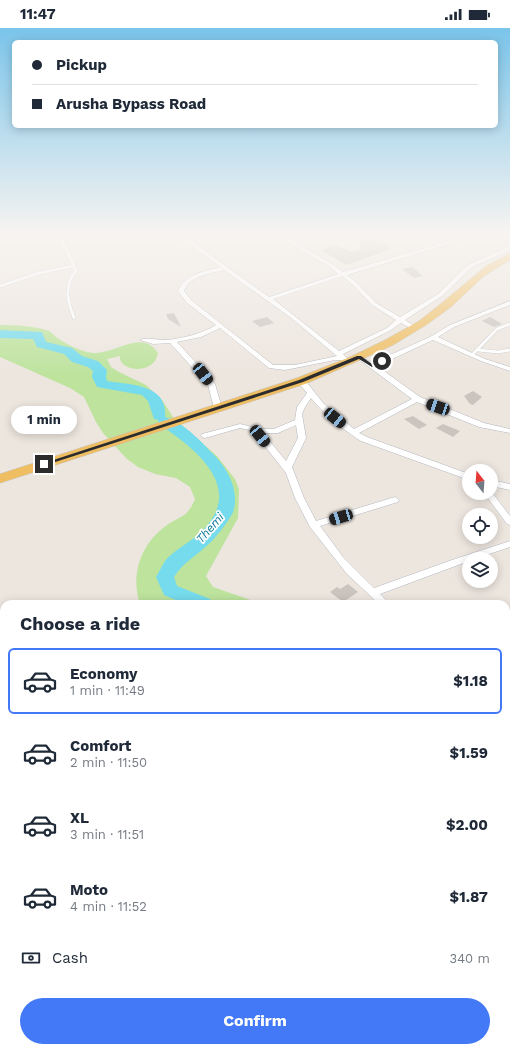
<!DOCTYPE html>
<html lang="en">
<head>
<meta charset="utf-8">
<style>
  :root { --surface:#fff; --page:#f2f2f3; --text:#1f2937; --muted:#747a83; --line:#e0e1e3; --accent:#4379f7 }
  body { margin:0; font-family:"Work Sans",sans-serif; background:var(--page); color:var(--text); height:100vh; display:flex; flex-direction:column; font-size:15px; white-space:nowrap }
  * { box-sizing:border-box; margin:0 }
  p { font-size:13px; color:var(--muted) }
  .icon { flex:none; width:22px; height:22px; fill:none; stroke:currentColor; stroke-width:2; stroke-linecap:round; stroke-linejoin:round }
  .map { position:relative; flex:1; overflow:hidden }
  .details { position:absolute; left:0px; top:572px; width:510px; height:452px; display:flex; flex-direction:column; background:var(--surface); border-radius:12px 12px 0 0; box-shadow:0 2px 10px #0003 }
  .details>* { flex:none }
  .guide { position:absolute; left:12px; top:12px; width:486px; height:88px; border-radius:6px; box-shadow:0 2px 10px #0003; display:grid; align-content:center; height:88px; padding:0 20px; background:var(--surface) }
  .needle { width:26px; rotate:343deg }
  .buttons { position:absolute; left:462px; top:436px; display:grid; gap:8px }
  .buttons a { display:grid; place-items:center; width:36px; height:36px; border-radius:50%; background:var(--surface); box-shadow:0 2px 10px #0003; font-size:20px }
  .end { position:absolute; width:18px; height:18px; margin:-9px; border:5px solid #2c2c2c; background:#fff; box-shadow:0 0 0 2px #fff }
  .from { border-radius:50% }
  .bubble { position:absolute; height:28px; border-radius:14px; background:var(--surface); box-shadow:0 2px 10px #0003; font-size:13px; font-weight:700; line-height:28px; text-align:center }
  .car { position:absolute; width:12px; height:24px; margin:-12px -6px; border-radius:5px; box-shadow:0 0 3px 1px #0007; background:linear-gradient(#222 24%,#8ab4d8 0 40%,#222 0 76%,#8ab4d8 0 86%,#222 0) }
  .guide b { display:flex; align-items:center; gap:14px; height:38px; font-size:15px }
  .guide b+b { border-top:1px solid var(--line) }
  .guide i { width:10px; height:10px; background:var(--text) }
  ul { padding:0; list-style:none }
  li { display:flex; align-items:center; gap:12px; height:66px; margin:0 8px 6px; padding:0 12px; border:2px solid transparent; border-radius:6px }
  li div { flex:1 }
  li b { display:block; font-size:15px }
  li em { font-style:normal; font-weight:700 }
  li.active { border-color:var(--accent) }
  li>.icon { width:36px; height:36px; stroke-width:1.5 }
  h2 { padding:0 20px; font-size:18px; line-height:48px }
  .pay { display:flex; align-items:center; gap:10px; height:44px; padding:0 20px; font-size:15px }
  .pay p { margin-inline-start:auto }
  .primary-button { display:flex; gap:8px; margin-top:auto; padding:8px 20px }
  .primary-button a { flex:1; height:46px; border-radius:24px; background:var(--accent); color:#fff; font-size:16px; font-weight:700; line-height:46px; text-align:center }
  .status { display:flex; justify-content:space-between; align-items:center; height:28px; padding:0 20px; background:var(--surface); direction:ltr }
  .status svg { height:11px; fill:currentColor }
  .map>svg:first-child { display:block }
  .green { fill:#bde39d }
  .lines { fill:none; stroke-linecap:round; stroke-linejoin:round }
  .river { fill:#75dbed; fill-rule:evenodd }
  .building { fill:#c9c4bd }
  .lane-casing { stroke:#b2b6bf; stroke-width:3.5 }
  .street-casing { stroke:#b2b6bf; stroke-width:1 }
  .primary-casing { stroke:#c4c4c4; stroke-width:1 }
  .lane { stroke:#fff; stroke-width:3 }
  .street { fill:#fff; fill-rule:evenodd }
  .primary { fill:#efbe63; fill-rule:evenodd }
  .route { fill:#2c2c2c }
  .labels { text-anchor:middle; dominant-baseline:central; stroke-width:3.5; stroke-linejoin:round; paint-order:stroke }
  .water-label { font-size:12px; font-style:italic; fill:#107c9d; stroke:#fff }
</style>
</head>
<body>
<div class="status"><b>11:47</b><svg viewBox="0 0 49 12"><path d="M0 12V9h3v3zM5 12V6h3v6zM10 12V3h3v9zM15 12V0h3v12zM26 1h20v11H26zM47 4h2v5h-2z"/></svg></div>
<div class="map">
<svg width="510" height="1024" viewBox="0 0 510 1024">
  <rect width="100%" height="100%" fill="#ede6df"/>
  <path class="green" d="M0,297C14,297 37,298 49,303C52,305 54,307 56,309C66,316 81,324 93,325C114,327 142,300 158,325C157,328 156,332 154,334C145,344 126,343 120,332V328L107,331L111,339L119,344L146,357L162,372L173,389L217,428L235,451L239,461L238,490L206,548L213,559L262,576H140C130,547 141,515 167,497C182,487 187,490 195,471L190,459L176,450L155,446L138,439L127,431L103,405L96,394L84,369L70,360L0,329Z"/>
  <g class="lines">
    <path class="river" d="M0,302L42,304L46,314L72,320L82,328L98,333L107,342L106,349L107,353C131,357 168,356 165,389C181,393 200,412 211,424C226,438 239,460 234,481C233,488 217,508 211,514C199,526 183,534 174,549L177,558L210,571L212,576H185L164,567L156,549C159,544 162,538 165,533C174,522 189,515 199,506C248,461 197,422 159,396L158,392L154,391L148,373L142,367L97,359L92,349L93,343L88,339L72,334L64,326L37,319L33,311L0,310Z
      M506,836H510V860H506Z"/>
  </g>
  <path class="building" d="M357,212H368L370,213L380,212L391,221L346,237L321,222L336,217L351,224L362,221Z
    M412,239L423,248L414,250L402,241Z
    M174,285L181,299L168,291L166,286Z
    M267,289L274,295L260,299L252,293Z
    M490,289L492,290L502,296L494,299L482,293Z
    M473,363L482,369L473,377L470,376L464,368Z
    M413,388L427,397L419,401L404,391Z
    M443,396L460,403L453,409L436,400Z
    M348,556L358,564L343,574L330,564L337,559L340,561Z"/>
  <g class="lines">
    <defs>
      <path id="lane" d="M63,205L60,209L76,242C64,258 67,272 74,290
        M0,258L39,245L73,238
        M478,322L498,324L510,322
        M472,327L497,301L510,296"/>
      <path id="street" d="M25,205H41L38,207L0,211V207Z
        M174,205H180L269,269L338,246L330,239L272,205H278L334,237L343,244L477,205H485L347,247L357,255L376,275L400,289L438,266L468,237L510,218V222L472,239L442,268L405,292L416,299V301H412L401,295L391,302L343,326L348,331L347,332H335L285,342L269,340L220,300L201,309L177,314L215,356L222,380L218,382L214,380L208,357L170,315L153,316L140,312C144,309 160,312 167,312C184,310 201,306 216,297L187,275L178,263C185,246 205,243 221,239ZM224,242L290,289L337,328L295,337H273L191,272L184,263C190,247 210,246 224,242ZM342,248L353,257L372,277L396,292L387,300L339,323L273,271Z
        M502,205H508L510,206V211Z
        M510,273V277L454,299L438,309L485,331L510,339V343L481,333L433,312L377,338L420,369L484,395L510,401V405L479,399L417,374L359,405L367,409L469,446V452L361,413C342,401 325,387 311,370L305,379L302,386L306,410L292,439L304,470L316,493L395,469L399,472L398,474L320,498L343,529L374,560L452,532L510,513V519L474,531H469V533L380,566L390,576H379L347,546L310,499L295,470L286,445L253,403L240,400L205,410L201,408L202,406L240,396L261,401H274L295,392L297,379L307,365L297,353L301,351H304L324,376L354,401L412,371L357,330V328H361L372,335L430,309L450,297ZM296,397L298,410L286,433L263,405H278Z
        M491,452L510,456V462L491,458Z
        M491,463L510,488V497L507,496L484,465H491Z
        M0,629L4,630V638L0,637Z
        M506,656L510,658V668L506,666Z
        M4,722V735L0,736V723Z
        M4,990V1004L0,1005V991Z"/>
      <path id="primary" d="M510,225V232L484,248L451,279L426,297L393,317L358,333L305,356L0,455V446L297,350L350,329L385,312L419,293L443,274L486,238Z"/>
    </defs>
    <use href="#lane" class="lane-casing"/>
    <use href="#street" class="street-casing"/>
    <use href="#primary" class="primary-casing"/>
    <use href="#lane" class="lane"/>
    <use href="#street" class="street"/>
    <use href="#primary" class="primary"/>
  </g>
  <linearGradient id="sky" x2="0" y2="1"><stop stop-color="#7ac4ea"/><stop offset="0.59" stop-color="#f7f4f1"/><stop offset="1" stop-color="#f7f4f1" stop-opacity="0"/></linearGradient>
  <rect width="510" height="348" fill="url(#sky)"/>
  <path class="route" d="M357,328H361L372,336L382,332L385,333L372,339L359,331L303,354L46,437L41,436L299,352Z"/>
  <g class="labels">
    <g class="water-label">
      <text transform="translate(210 500) rotate(-49)">Themi</text>
    </g>
  </g>
</svg>
<div class="buttons">
<a><svg class="needle" viewBox="-14 -14 28 28"><path d="M0-13l5 13h-10z" fill="#e53935"/><path d="M0 13l5-13h-10z" fill="#747a83"/></svg></a>
<a><svg class="icon" aria-label="locate" viewBox="0 0 24 24"><circle cx="12" cy="12" r="6"/><path d="M12 2v4M12 18v4M2 12h4M18 12h4"/></svg></a>
<a><svg class="icon" aria-label="layers" viewBox="0 0 24 24"><path d="M12 4l9 5-9 5-9-5zM3 14l9 5 9-5"/></svg></a>
</div>
<i class="end from" style="left:382px;top:333px"></i>
<i class="end" style="left:44px;top:436px"></i>
<div class="bubble" style="left:11px;top:378px;width:66px">1 min</div>
<i class="car" style="left:203px;top:346px;rotate:142deg"></i>
<i class="car" style="left:438px;top:379px;rotate:289deg"></i>
<i class="car" style="left:335px;top:390px;rotate:129deg"></i>
<i class="car" style="left:260px;top:408px;rotate:141deg"></i>
<i class="car" style="left:341px;top:489px;rotate:253deg"></i>
<div class="guide">
<b><i class="from"></i>Pickup</b>
<b><i></i>Arusha Bypass Road</b>
</div>
<section class="details">
<h2>Choose a ride</h2>
<ul>
<li class="active"><svg class="icon" aria-label="car" viewBox="0 0 24 24"><path d="M5 17H2v-5l4-1 3-4h7l3 4 3 1v5h-3M9 17h6M6 11h13"/><circle cx="7" cy="17" r="2"/><circle cx="17" cy="17" r="2"/></svg><div><b>Economy</b><p>1 min · 11:49</p></div><em>$1.18</em></li>
<li><svg class="icon" aria-label="car" viewBox="0 0 24 24"><path d="M5 17H2v-5l4-1 3-4h7l3 4 3 1v5h-3M9 17h6M6 11h13"/><circle cx="7" cy="17" r="2"/><circle cx="17" cy="17" r="2"/></svg><div><b>Comfort</b><p>2 min · 11:50</p></div><em>$1.59</em></li>
<li><svg class="icon" aria-label="car" viewBox="0 0 24 24"><path d="M5 17H2v-5l4-1 3-4h7l3 4 3 1v5h-3M9 17h6M6 11h13"/><circle cx="7" cy="17" r="2"/><circle cx="17" cy="17" r="2"/></svg><div><b>XL</b><p>3 min · 11:51</p></div><em>$2.00</em></li>
<li><svg class="icon" aria-label="car" viewBox="0 0 24 24"><path d="M5 17H2v-5l4-1 3-4h7l3 4 3 1v5h-3M9 17h6M6 11h13"/><circle cx="7" cy="17" r="2"/><circle cx="17" cy="17" r="2"/></svg><div><b>Moto</b><p>4 min · 11:52</p></div><em>$1.87</em></li>
</ul>
<div class="pay"><svg class="icon" aria-label="cash" viewBox="0 0 24 24"><path d="M3 7h18v10H3z"/><circle cx="12" cy="12" r="2"/></svg>Cash<p>340 m</p></div>
<div class="primary-button"><a>Confirm</a></div>
</section>
</div>
</body>
</html>
